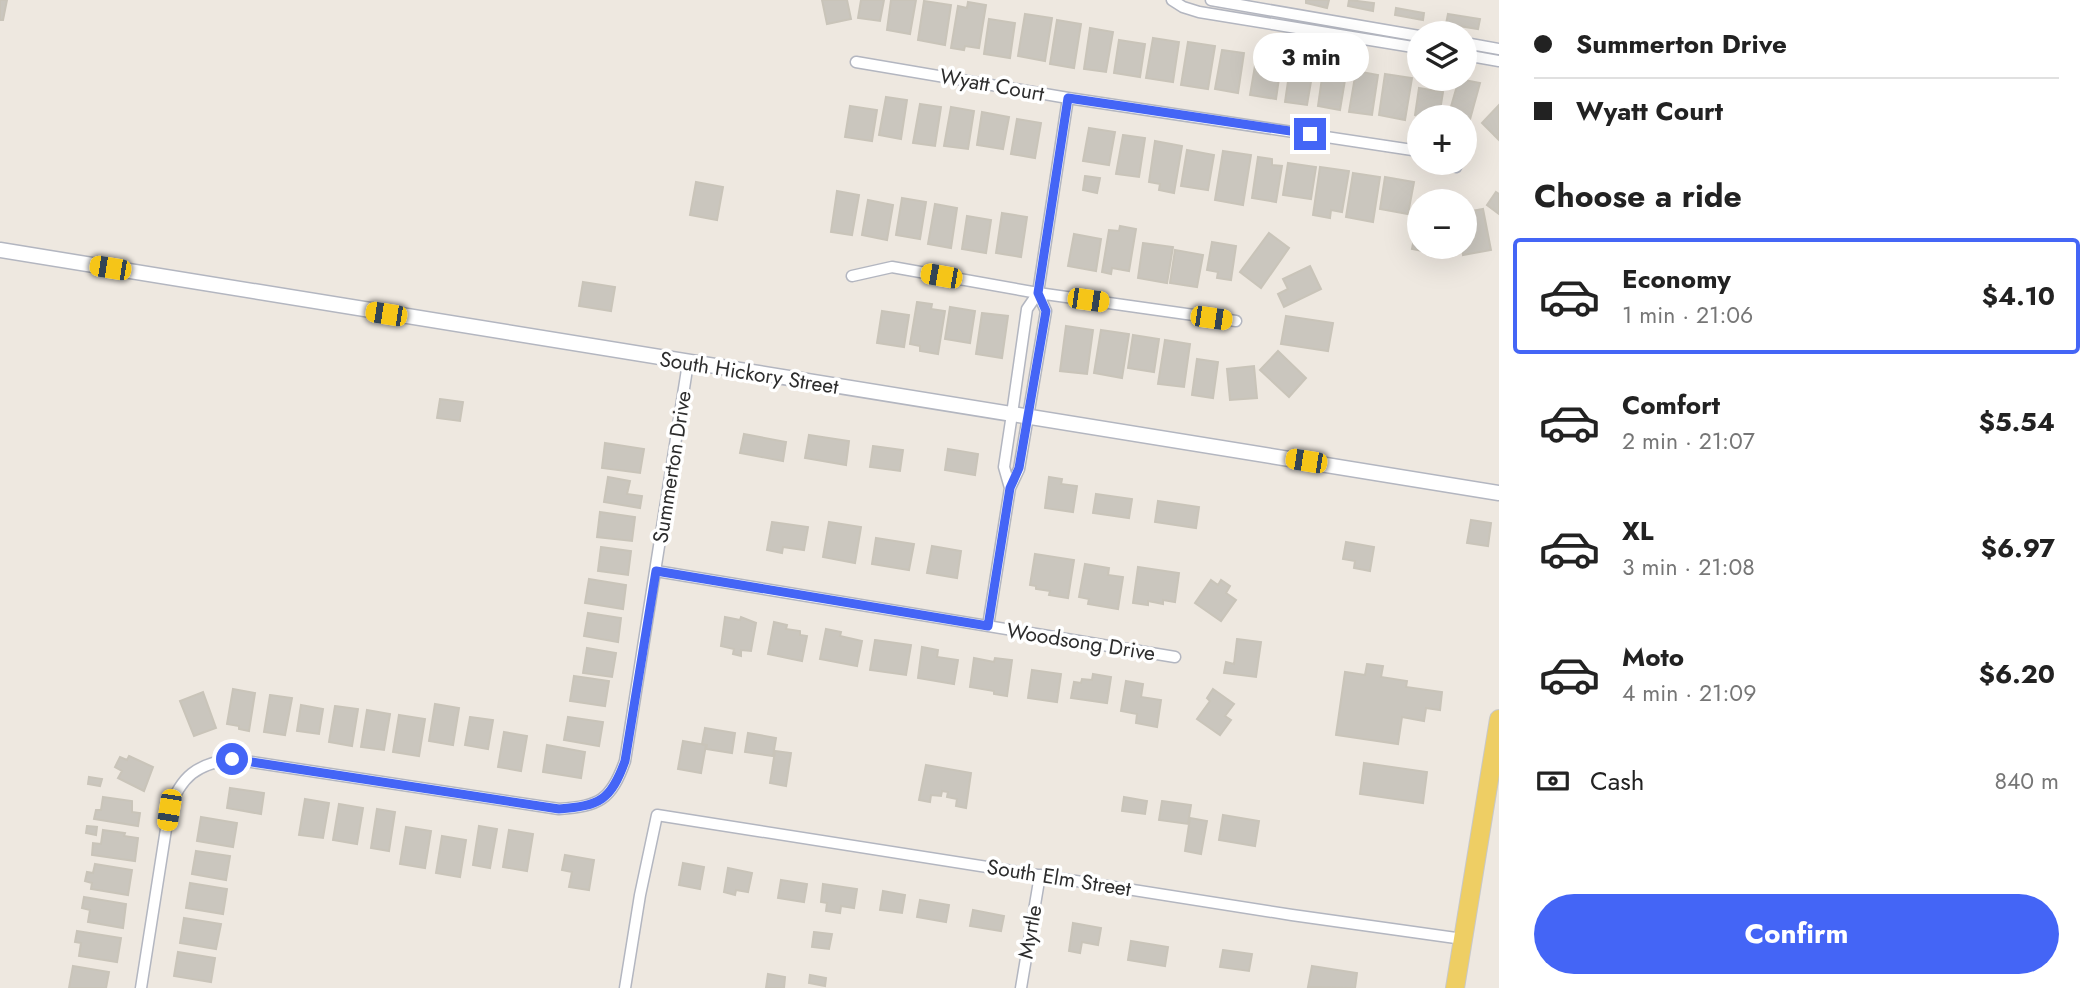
<!DOCTYPE html>
<html lang="en">
<head>
<meta charset="utf-8">
<style>
  :root { --surface:#fff; --page:#f2f2f2; --text:#222; --muted:#767676; --line:#e0e0e0; --accent:#4465f6 }
  body { margin:0; font-family:Jost,sans-serif; background:var(--page); color:var(--text); height:100vh; display:flex; flex-direction:column; font-size:26px; white-space:nowrap }
  * { box-sizing:border-box; margin:0 }
  p { font-size:23px; color:var(--muted) }
  .icon { flex:none; width:38px; height:38px; fill:none; stroke:currentColor; stroke-width:2; stroke-linecap:round; stroke-linejoin:round }
  .map { position:relative; flex:1; overflow:hidden }
  .sheet { display:flex; flex-direction:column; background:var(--surface); width:595px }
  .sheet>* { flex:none }
  .hud { display:grid; align-content:center; height:154px; padding:0 35px; background:var(--surface) }
  .controls { position:absolute; left:1407px; top:21px; display:grid; gap:14px }
  .controls a { display:grid; place-items:center; width:70px; height:70px; border-radius:50%; background:var(--surface); box-shadow:0 7px 28px #0002; font-size:35px }
  .end { position:absolute; width:32px; height:32px; margin:-16px; border:9px solid #4465f6; background:#fff; box-shadow:0 0 0 4px #fff }
  .from { border-radius:50% }
  .bubble { position:absolute; height:49px; border-radius:24px; background:var(--surface); box-shadow:0 7px 28px #0002; font-size:23px; font-weight:700; line-height:49px; text-align:center }
  .car { position:absolute; width:21px; height:42px; margin:-21px -10px; border-radius:9px; box-shadow:0 0 5px 2px #0007; background:linear-gradient(#f5c518 24%,#345 0 40%,#f5c518 0 76%,#345 0 86%,#f5c518 0) }
  .hud b { display:flex; align-items:center; gap:24px; height:66px; font-size:26px }
  .hud b+b { border-top:2px solid var(--line) }
  .hud i { width:18px; height:18px; background:var(--text) }
  ul { padding:0; list-style:none }
  li { display:flex; align-items:center; gap:21px; height:116px; margin:0 14px 10px; padding:0 21px; border:4px solid transparent; border-radius:7px }
  li div { flex:1 }
  li b { display:block; font-size:26px }
  li em { font-style:normal; font-weight:700 }
  li.on { border-color:var(--accent) }
  li>.icon { width:63px; height:63px; stroke-width:1.5 }
  h2 { padding:0 35px; font-size:32px; line-height:84px }
  .pay { display:flex; align-items:center; gap:18px; height:77px; padding:0 35px; font-size:26px }
  .pay p { margin-inline-start:auto }
  .primary-button { display:flex; gap:14px; margin-top:auto; padding:14px 35px }
  .primary-button a { flex:1; height:80px; border-radius:42px; background:var(--accent); color:#fff; font-size:28px; font-weight:700; line-height:80px; text-align:center }
  main { display:flex; flex:1; min-height:0 }
  .map>svg:first-child { display:block }
  .building { fill:#cac6be; stroke:#c9c4b9; stroke-width:2 }
  .lines { fill:none; stroke-linecap:round; stroke-linejoin:round }
  .minor-casing { stroke:#b3b6c0; stroke-width:13 }
  .tertiary-casing { stroke:#b3b6c0; stroke-width:17 }
  .primary-casing { stroke:#c8c8c8; stroke-width:20 }
  .minor { stroke:#fff; stroke-width:10 }
  .tertiary { stroke:#fff; stroke-width:14 }
  .primary { stroke:#eece64; stroke-width:18 }
  .route { stroke:#4465f6; stroke-width:9 }
  .labels { text-anchor:middle; dominant-baseline:central; stroke-width:7; stroke-linejoin:round; paint-order:stroke }
  .street-label { font-size:21px; fill:#2d2d2d; stroke:#fff }
</style>
</head>
<body>
<main>
<div class="map">
<svg width="1499" height="988" viewBox="0 0 1499 988">
  <rect width="100%" height="100%" fill="#eee8e0"/>
  <path class="building" d="M0,0H7L3,20H0Z
    M822,0H847L851,19L827,24Z
    M861,0H884L880,21L858,18Z
    M891,0H916L910,34L887,30Z
    M1306,0H1329L1327,8L1306,3Z
    M1349,0L1374,3L1373,11L1348,6Z
    M924,1L951,5L945,45L918,40Z
    M968,2L986,5L979,48L965,46L964,50L951,48L958,6L967,8Z
    M1396,8L1424,13L1423,20L1395,15Z
    M1025,14L1052,18L1045,61L1018,56Z
    M1448,14L1480,19L1478,29L1446,24Z
    M989,19L1015,23L1010,58L984,54Z
    M1057,20L1081,24L1074,68L1050,64Z
    M1090,28L1113,32L1106,72L1084,69Z
    M1153,38L1179,42L1173,82L1146,78Z
    M1119,40L1145,44L1140,77L1114,73Z
    M1188,42L1215,46L1208,89L1181,85Z
    M1222,50L1244,53L1238,93L1215,89Z
    M1257,54L1282,58L1276,99L1250,95Z
    M1291,61L1314,64L1307,105L1285,102Z
    M1324,64L1347,68L1340,110L1318,106Z
    M1356,71L1378,75L1372,115L1349,112Z
    M1385,74L1412,78L1405,120L1379,115Z
    M1459,79L1480,83L1469,123L1465,122V117H1448Z
    M1419,88L1443,92L1439,117H1419V125L1417,124L1418,116L1415,115Z
    M886,97L907,100L901,139L879,135Z
    M920,104L941,107L935,146L913,143Z
    M1499,105V140L1482,123Z
    M850,106L877,110L872,141L845,137Z
    M951,107L974,111L968,149L944,146Z
    M982,112L1009,117L1003,149L977,145Z
    M1017,119L1041,123L1035,158L1011,154Z
    M1089,128L1115,132L1109,165L1083,161Z
    M1123,135L1145,138L1139,177L1116,174Z
    M1155,141L1182,146L1174,193L1159,190L1160,184L1149,182Z
    M1187,150L1214,155L1208,190L1181,186Z
    M1223,151L1251,155L1243,205L1215,200Z
    M1258,157L1272,159V165L1282,166L1276,202L1252,198Z
    M1288,163L1316,167L1311,199L1283,195Z
    M1320,167L1349,171L1342,212L1331,210L1330,218L1313,215Z
    M1353,173L1380,177L1373,222L1346,217Z
    M1085,176L1100,178L1097,193L1083,190Z
    M1385,177L1414,182L1408,214L1380,209Z
    M696,182L723,187L717,220L690,215Z
    M837,191L859,195L852,235L831,232Z
    M1496,192L1499,194V214L1487,205Z
    M902,198L926,202L920,239L896,235Z
    M868,200L893,205L887,240L862,235Z
    M935,204L957,208L951,248L928,244Z
    M1483,209L1491,250L1463,255L1462,247H1465L1466,212Z
    M1419,211V247H1440L1439,254L1412,249Z
    M1002,213L1027,217L1021,257L996,253Z
    M967,216L991,220L986,253L962,249Z
    M1120,226L1136,229L1129,271L1112,268L1111,274L1102,272L1109,230L1119,231Z
    M1269,233L1289,248L1261,288L1240,272Z
    M1074,234L1101,239L1096,271L1068,266Z
    M1212,242L1236,246L1231,280L1217,278L1218,272L1207,270Z
    M1143,243L1173,247L1167,283L1138,278Z
    M1175,250L1203,255L1197,287L1170,283Z
    M1310,266L1321,289L1284,307L1278,294L1288,289L1283,279Z
    M583,282L615,287L611,311L579,306Z
    M917,302L932,304L931,309L945,311L938,354L920,351V346L910,344Z
    M950,307L975,311L970,343L945,339Z
    M882,311L909,315L904,347L877,343Z
    M982,313L1008,316L1002,358L976,354Z
    M1286,316L1333,323L1328,351L1281,344Z
    M1066,326L1093,330L1087,374L1060,371Z
    M1101,330L1129,334L1122,378L1094,373Z
    M1133,335L1159,339L1154,372L1128,368Z
    M1165,340L1190,344L1184,387L1158,384Z
    M1278,351L1306,378L1289,397L1260,370Z
    M1197,359L1218,362L1213,398L1192,395Z
    M1254,366L1257,398L1230,400L1227,369Z
    M440,399L463,402L460,421L437,418Z
    M744,434L786,442L783,461L740,453Z
    M809,435L849,441L846,465L805,458Z
    M605,443L644,449L640,473L602,468Z
    M873,446L903,450L900,471L870,467Z
    M948,449L978,454L975,475L945,470Z
    M608,477L630,481L627,494L642,496L640,508L604,502Z
    M1049,477L1062,479L1061,484L1077,486L1073,512L1045,508Z
    M1096,494L1132,499L1129,518L1093,513Z
    M1158,501L1199,507L1196,528L1155,522Z
    M600,512L635,517L632,541L597,537Z
    M1471,520L1491,523L1488,546L1467,543Z
    M772,522L808,527L804,550L783,547L782,553L767,550Z
    M829,522L861,527L855,563L823,557Z
    M876,538L914,544L909,570L872,564Z
    M1346,542L1374,547L1370,571L1354,568L1355,561L1343,559Z
    M932,546L961,551L957,578L927,573Z
    M601,547L631,551L628,575L598,571Z
    M1035,554L1074,560L1068,598L1049,595L1050,591L1036,589V586L1030,585Z
    M1085,564L1109,568L1108,575L1123,577L1118,609L1088,604L1089,599L1079,597Z
    M1138,567L1179,573L1175,602L1163,600V604L1148,601V605L1133,603Z
    M589,579L626,585L623,609L585,603Z
    M1211,580L1218,585L1221,580L1230,586L1226,593L1236,600L1221,621L1195,603Z
    M588,613L621,618L618,642L584,636Z
    M725,617L740,620L741,617L756,623L751,651L741,650V656L733,654L734,649L721,646Z
    M774,622L787,625L786,629L800,631V635L807,636L802,661L768,654Z
    M826,629L841,632L840,636L862,641L857,666L820,659Z
    M1237,639L1261,642L1256,677L1224,673L1226,662L1234,664Z
    M875,640L911,645L906,675L870,670Z
    M922,647L938,650L937,657L958,660L954,684L918,678Z
    M587,648L616,653L612,677L583,673Z
    M974,658L994,662L995,658L1012,660L1007,696L994,694V691L970,687Z
    M1367,664L1383,666L1381,677L1407,681L1406,687L1442,692L1440,710L1426,708L1424,721L1402,717L1398,744L1336,735L1345,672L1365,675Z
    M1032,670L1061,674L1057,702L1028,698Z
    M1093,674L1111,677L1107,703L1071,698L1074,682L1081,683L1082,679L1092,680Z
    M574,676L609,681L605,706L570,701Z
    M1126,681L1143,684L1141,697L1161,700L1157,727L1136,723L1137,714L1121,711Z
    M233,689L255,693L249,731L239,729V726L227,724Z
    M1213,689L1234,704L1225,716L1231,720L1220,735L1197,719L1210,701L1207,698Z
    M203,692L216,728L194,736L180,701Z
    M270,695L292,698L285,735L264,732Z
    M435,704L459,708L453,745L429,741Z
    M301,705L323,709L319,734L297,731Z
    M335,706L358,709L352,746L329,742Z
    M367,710L390,714L384,750L361,747Z
    M399,715L425,719L419,756L393,752Z
    M470,717L493,720L488,749L465,745Z
    M568,717L603,722L599,746L564,740Z
    M705,728L735,733L732,753L706,749L707,745L702,744Z
    M504,732L527,736L521,771L498,767Z
    M748,733L776,738L773,756L745,752Z
    M683,741L706,745L701,773L678,769Z
    M547,745L585,752L581,778L543,772Z
    M775,751L791,753L786,786L770,783Z
    M129,756L153,767L144,791L118,778L122,771L115,767L120,757L127,760Z
    M1364,763L1427,772L1423,803L1360,794Z
    M926,765L971,773L966,808L956,806L957,799L947,797L948,792L942,791L941,796L931,795L930,802L919,800Z
    M89,777L102,779L100,786L88,784Z
    M230,788L264,793L261,814L227,808Z
    M103,797L132,801V812L140,813L138,826L94,819L96,810H101Z
    M1124,797L1147,801L1145,814L1122,811Z
    M305,799L329,803L323,838L299,835Z
    M1162,801L1191,805L1188,824L1159,820Z
    M339,804L363,808L357,844L333,840Z
    M377,809L395,812L389,851L371,848Z
    M1223,815L1259,821L1255,846L1219,840Z
    M201,817L237,823L233,847L197,841Z
    M1190,818L1207,821L1201,854L1185,851Z
    M87,826L97,827L96,835L86,833Z
    M479,826L497,829L490,868L473,865Z
    M406,827L431,831L425,868L400,864Z
    M103,830L125,833L124,836L138,838L135,861L92,855L93,843L101,844Z
    M509,830L533,834L527,871L503,867Z
    M442,836L466,840L460,877L436,873Z
    M196,851L230,856L226,880L192,874Z
    M565,855L594,860L589,890L569,887L572,872L562,870Z
    M683,863L704,867L700,889L679,885Z
    M95,864L132,870L128,895L91,889L92,883L85,881L87,872L93,873Z
    M728,868L752,873L748,892L736,890L735,895L724,892Z
    M781,880L807,884L804,902L778,898Z
    M190,883L227,889L223,914L186,908Z
    M823,884L857,889L854,908L841,906L840,913L826,911L827,903L821,902Z
    M883,891L905,895L902,913L880,910Z
    M84,897L126,904L123,928L88,922L90,910L82,908Z
    M920,900L949,905L946,922L917,917Z
    M973,910L1004,916L1001,931L970,926Z
    M184,918L221,924L216,949L180,943Z
    M1073,923L1101,928L1098,945L1082,942L1080,953L1069,951Z
    M77,931L121,938L117,962L79,956L81,943L75,942Z
    M814,932L832,934L829,949L812,947Z
    M1131,941L1168,947L1165,966L1128,960Z
    M1223,950L1252,954L1249,971L1220,967Z
    M178,952L215,958L211,982L174,976Z
    M73,966L109,972L106,988H69Z
    M1312,966L1357,973L1355,988L1308,987Z
    M768,974L785,977L784,988H766Z
    M810,975L826,978L825,986L809,983Z"/>
  <g class="lines">
    <defs>
      <path id="minor" d="M1172,0L1183,7L1199,12L1419,48
        M1211,0L1419,36
        M1465,43L1499,49
        M1465,55L1499,61
        M856,62L1068,98L1419,151
        M1446,163L1456,167
        M852,276L892,267L1038,293L1236,321
        M1038,293L1046,311L1019,469L1010,488L1004,467L1012,414L1027,309Z
        M1038,293L1068,98
        M656,571L1175,657
        M988,626L1010,488
        M141,988L169,810C181,776 197,764 232,759L559,809C600,806 611,800 625,761L688,363
        M625,988L640,895L657,815L1292,915L1463,939
        M1021,988L1040,875"/>
      <path id="tertiary" d="M0,250L1499,493"/>
      <path id="primary" d="M1455,988L1499,719"/>
    </defs>
    <use href="#minor" class="minor-casing"/>
    <use href="#tertiary" class="tertiary-casing"/>
    <use href="#primary" class="primary-casing"/>
    <use href="#minor" class="minor"/>
    <use href="#tertiary" class="tertiary"/>
    <use href="#primary" class="primary"/>
  </g>
  <g class="lines">
    <path class="route" d="M232,759L559,809C600,806 611,800 625,761L656,571L988,626L1010,488L1019,468L1046,311L1038,293L1068,98L1310,134"/>
  </g>
  <g class="labels">
    <g class="street-label">
      <text transform="translate(992 85) rotate(10)">Wyatt Court</text>
      <text transform="translate(749 373) rotate(9)">South Hickory Street</text>
      <text transform="translate(672 467) rotate(-81)">Summerton Drive</text>
      <text transform="translate(1081 642) rotate(9)">Woodsong Drive</text>
      <text transform="translate(1059 878) rotate(9)">South Elm Street</text>
      <text transform="translate(1030 932) rotate(-80)">Myrtle</text>
    </g>
  </g>
</svg>
<div class="controls">
<a><svg class="icon" aria-label="layers" viewBox="0 0 24 24"><path d="M12 4l9 5-9 5-9-5zM3 14l9 5 9-5"/></svg></a>
<a>+</a>
<a>−</a>
</div>
<i class="end from" style="left:232px;top:759px"></i>
<i class="end" style="left:1310px;top:134px"></i>
<div class="bubble" style="left:1253px;top:33px;width:116px">3 min</div>
<i class="car" style="left:110px;top:268px;rotate:279deg"></i>
<i class="car" style="left:941px;top:276px;rotate:280deg"></i>
<i class="car" style="left:1088px;top:300px;rotate:98deg"></i>
<i class="car" style="left:386px;top:314px;rotate:279deg"></i>
<i class="car" style="left:1211px;top:318px;rotate:98deg"></i>
<i class="car" style="left:1306px;top:461px;rotate:279deg"></i>
<i class="car" style="left:169px;top:810px;rotate:189deg"></i>
</div>
<section class="sheet">
<div class="hud">
<b><i class="from"></i>Summerton Drive</b>
<b><i></i>Wyatt Court</b>
</div>
<h2>Choose a ride</h2>
<ul>
<li class="on"><svg class="icon" aria-label="car" viewBox="0 0 24 24"><path d="M5 17H2v-5l4-1 3-4h7l3 4 3 1v5h-3M9 17h6M6 11h13"/><circle cx="7" cy="17" r="2"/><circle cx="17" cy="17" r="2"/></svg><div><b>Economy</b><p>1 min · 21:06</p></div><em>$4.10</em></li>
<li><svg class="icon" aria-label="car" viewBox="0 0 24 24"><path d="M5 17H2v-5l4-1 3-4h7l3 4 3 1v5h-3M9 17h6M6 11h13"/><circle cx="7" cy="17" r="2"/><circle cx="17" cy="17" r="2"/></svg><div><b>Comfort</b><p>2 min · 21:07</p></div><em>$5.54</em></li>
<li><svg class="icon" aria-label="car" viewBox="0 0 24 24"><path d="M5 17H2v-5l4-1 3-4h7l3 4 3 1v5h-3M9 17h6M6 11h13"/><circle cx="7" cy="17" r="2"/><circle cx="17" cy="17" r="2"/></svg><div><b>XL</b><p>3 min · 21:08</p></div><em>$6.97</em></li>
<li><svg class="icon" aria-label="car" viewBox="0 0 24 24"><path d="M5 17H2v-5l4-1 3-4h7l3 4 3 1v5h-3M9 17h6M6 11h13"/><circle cx="7" cy="17" r="2"/><circle cx="17" cy="17" r="2"/></svg><div><b>Moto</b><p>4 min · 21:09</p></div><em>$6.20</em></li>
</ul>
<div class="pay"><svg class="icon" aria-label="cash" viewBox="0 0 24 24"><path d="M3 7h18v10H3z"/><circle cx="12" cy="12" r="2"/></svg>Cash<p>840 m</p></div>
<div class="primary-button"><a>Confirm</a></div>
</section>
</main>
</body>
</html>
